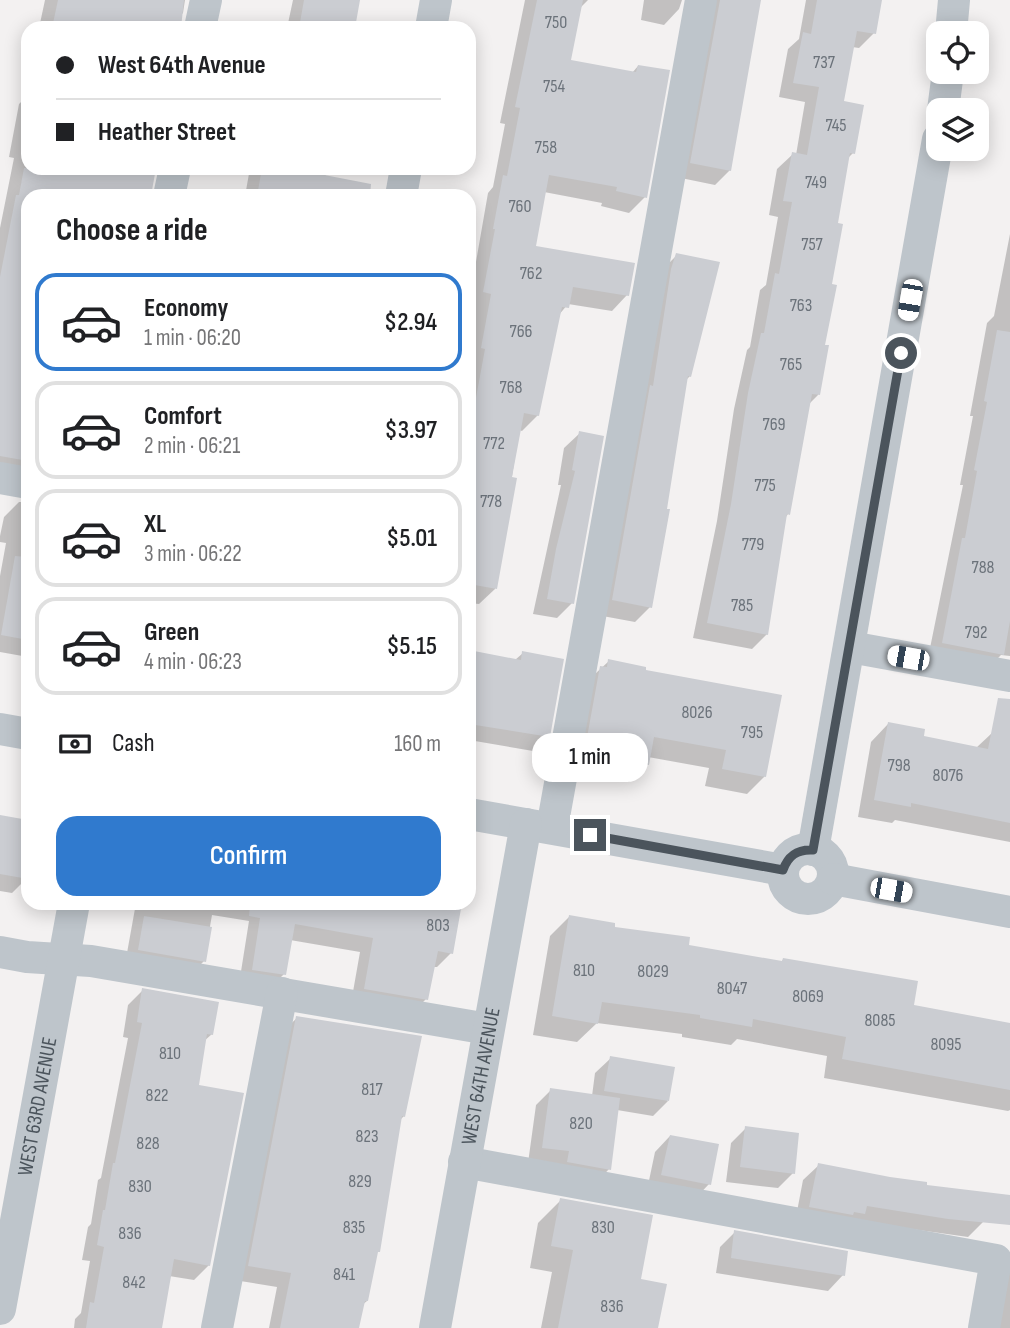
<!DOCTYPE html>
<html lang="en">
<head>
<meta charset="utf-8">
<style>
  :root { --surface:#fff; --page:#f6f6f6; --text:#202124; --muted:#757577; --line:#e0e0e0; --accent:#307ace }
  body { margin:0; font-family:"Sofia Sans Condensed",sans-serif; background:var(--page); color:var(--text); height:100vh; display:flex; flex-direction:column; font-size:26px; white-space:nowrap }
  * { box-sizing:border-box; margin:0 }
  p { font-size:23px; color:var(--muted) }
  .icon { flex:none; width:38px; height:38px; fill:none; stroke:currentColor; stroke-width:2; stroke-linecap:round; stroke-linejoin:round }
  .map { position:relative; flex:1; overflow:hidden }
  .details { position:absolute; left:21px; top:189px; width:455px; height:721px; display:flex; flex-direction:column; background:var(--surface); border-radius:21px; box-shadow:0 4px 18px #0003 }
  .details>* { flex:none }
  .top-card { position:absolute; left:21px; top:21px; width:455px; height:154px; border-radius:21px; box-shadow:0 4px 18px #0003; display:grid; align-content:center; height:154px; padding:0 35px; background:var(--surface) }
  .buttons { position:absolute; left:926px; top:21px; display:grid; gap:14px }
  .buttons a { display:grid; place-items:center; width:63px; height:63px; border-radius:14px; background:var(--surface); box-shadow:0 4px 18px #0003; font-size:35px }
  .end { position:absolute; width:32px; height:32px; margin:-16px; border:9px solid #4b545c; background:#fff; box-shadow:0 0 0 4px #fff }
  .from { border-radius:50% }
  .bubble { position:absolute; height:49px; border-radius:21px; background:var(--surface); box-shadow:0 4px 18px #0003; font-size:23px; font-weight:600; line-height:49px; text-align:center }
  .car { position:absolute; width:21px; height:42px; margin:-21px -10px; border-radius:9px; box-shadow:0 0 5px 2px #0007; background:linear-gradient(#fff 24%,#345 0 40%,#fff 0 76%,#345 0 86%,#fff 0) }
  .top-card b { display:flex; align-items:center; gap:24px; height:66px; font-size:26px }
  .top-card b+b { border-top:2px solid var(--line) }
  .top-card i { width:18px; height:18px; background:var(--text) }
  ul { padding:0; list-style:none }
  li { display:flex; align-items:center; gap:21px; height:98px; margin:0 14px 10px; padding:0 21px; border:4px solid var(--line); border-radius:21px }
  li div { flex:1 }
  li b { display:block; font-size:26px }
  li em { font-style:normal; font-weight:600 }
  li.active { border-color:var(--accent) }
  li>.icon { width:63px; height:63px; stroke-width:1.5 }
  h2 { padding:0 35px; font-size:32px; line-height:84px }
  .pay { display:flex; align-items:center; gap:18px; height:77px; padding:0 35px; font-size:26px }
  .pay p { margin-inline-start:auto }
  .cta { display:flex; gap:14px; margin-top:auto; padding:14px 35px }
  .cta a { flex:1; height:80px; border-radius:21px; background:var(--accent); color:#fff; font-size:28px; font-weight:600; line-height:80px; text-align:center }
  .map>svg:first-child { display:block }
  .shadow { fill:#0003 }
  .building { fill:#cbcdd2 }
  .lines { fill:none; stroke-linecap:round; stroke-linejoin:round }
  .minor { stroke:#bec5cb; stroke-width:32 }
  .route { stroke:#4b545c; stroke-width:9 }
  .labels { text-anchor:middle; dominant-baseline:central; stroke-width:6; stroke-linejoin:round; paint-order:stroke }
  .number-label { font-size:18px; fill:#6b727a }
  .street-label { font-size:21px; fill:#4b545c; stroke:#fff }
</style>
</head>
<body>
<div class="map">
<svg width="1010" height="1328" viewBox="0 0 1010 1328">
  <rect width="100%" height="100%" fill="#f3f1f1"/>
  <path class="shadow" d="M45,0H185L183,13L167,28H39Z
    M293,0H358L353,28H287Z
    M525,0H588L579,9L569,61L632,73L638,66L645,197L629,213L601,206L602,203L544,192L534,248L627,295L612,311L568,304L558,316L538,415L522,431L519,430L495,589L479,604L469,603V348L476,310L469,308V302L488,193L493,187L505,124L500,123Z
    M644,0H682L679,9L664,25L641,20Z
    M696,0H760L730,170L715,185L676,177Z
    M806,0H880L874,33L859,48L852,47L842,103L853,153L848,158L836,225L818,395L808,405L788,514L785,518L767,634L752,649L693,638L717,521L734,409L747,350L750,347L760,290L766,285L778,217L769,215L777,169L793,154L796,155L805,102L779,97L788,49L799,39Z
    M28,84V168H151L150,196H28V489L0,473V228L14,158L9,157L19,104L25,98Z
    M250,168H326L324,196H245Z
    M1010,234V656L1001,655L987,669L928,658L963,485H960L973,416H970L987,323L994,316Z
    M677,255L690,376L685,381L650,607L635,622L597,615L662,270Z
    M580,433L572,603L557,618L533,614L561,485H558L564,448Z
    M19,502H28V657L0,652V576L6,543L0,542V536L4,517Z
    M469,652L515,660L523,653L548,736L533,751L469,740Z
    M609,661L644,671L765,776L747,794L705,786L709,768L648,757L647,764L629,782L578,772L582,686Z
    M888,724L922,738L976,748L992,733L1010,736V842L895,820L892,823L858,817L871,742Z
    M0,817L28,822L27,878L12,893L0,891Z
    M136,903H460L451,953L437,967H433L426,999L412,1013L351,1003L360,952L290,940L284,974L270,988L239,984L249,921L212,915L204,961L190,975L125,964Z
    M569,917L687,946L781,962L783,960L912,1006L1010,1024V1110L1008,1111L824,1078L827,1056L737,1039L731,1045L682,1037V1034L597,1023L577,1042L533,1035L550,936Z
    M143,990L212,1034L203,1042L197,1087L209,1265L194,1280L169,1276L161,1328H74L75,1319L81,1313L90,1261L82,1260L88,1227L91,1224L98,1180L101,1178L128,1038L123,1037L128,1005Z
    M297,1018L404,1116L400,1120L367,1301L362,1305L358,1328H269L277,1287L234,1280L282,1032Z
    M611,1058L668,1101L653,1116L617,1110L609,1169L594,1185L528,1163L536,1105L551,1090L592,1096L595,1073Z
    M746,1128L793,1173L778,1188L726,1182L731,1143Z
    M670,1136L709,1184L694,1200L647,1190L655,1152Z
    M819,1165L983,1222L968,1237L855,1221L795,1222L803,1180Z
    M561,1200L639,1280L656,1328H541L552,1272L530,1268L538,1223Z
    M735,1232L843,1275L828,1291L716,1273L720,1247Z
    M1010,1261V1328H989Z"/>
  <path class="building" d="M58,0H184L181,28H52Z
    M304,0H360L355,28H299Z
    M537,0H583L571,60L636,72L638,65L670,70L647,198L616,191L617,187L549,175L536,246L635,263L629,296L573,287L569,308L562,307L539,416L524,413L512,477L517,478L497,589L469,584V413L473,414L485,349L481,348L491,294L483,292L495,229H493L503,175L507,176L520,108L515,107Z
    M720,0H761L731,171L690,163Z
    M817,0H882L876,34L857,31L844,101L864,105L855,154L850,153L838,223L843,224L832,284L837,285L825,345H829L820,395L812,394L790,515L787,514L768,635L707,623L731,504L748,393L761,333H764L775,273L779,274L792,202L783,201L792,152L807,155L819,87L793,83L803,32L811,34Z
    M24,168H156L151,196H28V461L0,456V277L16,195H19Z
    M262,168H288L371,184L370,196H257Z
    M676,253L720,262L691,377L688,376L667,509H670L652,608L612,600L650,385L653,386L671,269Z
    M997,330L1010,332V621L1004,655L942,643L962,538H965L977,471L974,470L987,402L984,401Z
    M579,431L604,436L574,604L547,599L556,549L575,471L572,470Z
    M15,556L28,557V640L1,635Z
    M469,650L521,660L522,651L564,659L550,737L469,724Z
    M608,659L646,667V670L782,695L766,777L722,769L726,750L654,737L649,765L595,755L597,745L586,743L600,666L607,667Z
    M998,698L1010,699V823L911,803V807L874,800L888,722L925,729L924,736L988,749Z
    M0,815L28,820V879L0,874Z
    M250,903H462L453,954L438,951L428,1000L364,989L373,938L295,924L286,975L252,970L260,918L249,916Z
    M569,915L615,923V927L690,937L689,945L782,961L783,958L918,981L914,1005L1010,1023V1090L842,1059L846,1037L753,1019L752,1027L700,1018V1015L602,1002L598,1024L552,1016Z
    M144,916L212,927L206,962L138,950Z
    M142,988L219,1002L213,1035L207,1034L199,1085L244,1093L210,1266L174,1259L162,1328H86L90,1302L94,1303L104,1247L97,1245L103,1210H105L113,1163H115L142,1023L137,1022Z
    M296,1016L422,1036L405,1117L402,1116L380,1252H378L368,1301H365L359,1328H280L291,1273L248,1266Z
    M610,1056L675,1067L669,1101L604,1091Z
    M550,1088L620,1098L611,1170L567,1162L569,1151L542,1148Z
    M745,1126L799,1133L795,1174L740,1167Z
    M670,1135L719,1144L711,1185L661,1175Z
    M818,1163L890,1177L927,1182V1185L1010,1195V1225L948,1219L867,1206L865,1214L854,1212L853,1215L809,1207Z
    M560,1198L653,1215L641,1279L667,1284L658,1328H558L573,1250L551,1246Z
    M734,1230L848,1251L845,1276L731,1258Z"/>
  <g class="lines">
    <g class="minor">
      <path d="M200,28L206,0"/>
      <path d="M431,28L436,0"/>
      <path d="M951,33L954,0"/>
      <path d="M943,110L948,72"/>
      <path d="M169,196L175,168"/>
      <path d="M401,196L406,168"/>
      <path d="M0,478L28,483"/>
      <path d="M850,647L1010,676"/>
      <path d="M0,729L28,734"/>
      <path d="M469,814L783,870"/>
      <path d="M552,828L701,0"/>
      <circle cx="808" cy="874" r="25"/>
      <path d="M813,850L938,139"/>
      <path d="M833,879L1010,912"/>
      <path d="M0,952L27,957L91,961L488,1029"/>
      <path d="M464,1162L996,1260L984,1328"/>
      <path id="s1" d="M0,1309L74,903"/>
      <path d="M217,1328L282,993"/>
      <path id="s2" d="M435,1328L526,824"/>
    </g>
  </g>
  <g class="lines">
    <path class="route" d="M590,835L783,870C788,856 797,849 813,850L901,353"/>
  </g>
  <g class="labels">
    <g class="number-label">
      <text x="556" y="22">750</text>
      <text x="824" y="62">737</text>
      <text x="554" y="86">754</text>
      <text x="836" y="125">745</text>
      <text x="546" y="147">758</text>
      <text x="816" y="182">749</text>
      <text x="520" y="206">760</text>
      <text x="812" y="244">757</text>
      <text x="531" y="273">762</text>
      <text x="801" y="305">763</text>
      <text x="521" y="331">766</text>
      <text x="791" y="364">765</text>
      <text x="511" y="387">768</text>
      <text x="774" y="424">769</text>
      <text x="494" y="443">772</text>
      <text x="765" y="485">775</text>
      <text x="491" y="501">778</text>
      <text x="753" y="544">779</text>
      <text x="983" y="567">788</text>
      <text x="742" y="605">785</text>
      <text x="976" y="632">792</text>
      <text x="697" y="712">8026</text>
      <text x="752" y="732">795</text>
      <text x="899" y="765">798</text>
      <text x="948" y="775">8076</text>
      <text x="438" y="925">803</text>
      <text x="584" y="970">810</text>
      <text x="653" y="971">8029</text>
      <text x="732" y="988">8047</text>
      <text x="808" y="996">8069</text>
      <text x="880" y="1020">8085</text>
      <text x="946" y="1044">8095</text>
      <text x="170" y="1053">810</text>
      <text x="372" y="1089">817</text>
      <text x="157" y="1095">822</text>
      <text x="581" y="1123">820</text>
      <text x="367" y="1136">823</text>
      <text x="148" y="1143">828</text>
      <text x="360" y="1181">829</text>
      <text x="140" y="1186">830</text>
      <text x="354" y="1227">835</text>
      <text x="603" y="1227">830</text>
      <text x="130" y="1233">836</text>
      <text x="344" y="1274">841</text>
      <text x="134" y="1282">842</text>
      <text x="612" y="1306">836</text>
    </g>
    <g class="street-label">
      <text stroke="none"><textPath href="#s2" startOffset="256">WEST 64TH AVENUE</textPath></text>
      <text stroke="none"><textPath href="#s1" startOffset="206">WEST 63RD AVENUE</textPath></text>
    </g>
  </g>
</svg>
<div class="buttons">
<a><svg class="icon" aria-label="locate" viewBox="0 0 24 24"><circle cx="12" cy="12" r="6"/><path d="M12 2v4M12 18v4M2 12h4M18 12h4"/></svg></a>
<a><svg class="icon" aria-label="layers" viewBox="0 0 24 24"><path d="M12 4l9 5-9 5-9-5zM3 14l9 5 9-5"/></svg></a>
</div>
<i class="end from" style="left:901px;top:353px"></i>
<i class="end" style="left:590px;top:835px"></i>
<div class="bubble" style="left:532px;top:733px;width:116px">1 min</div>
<i class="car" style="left:910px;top:300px;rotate:190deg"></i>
<i class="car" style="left:908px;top:658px;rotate:280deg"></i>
<i class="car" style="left:891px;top:890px;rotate:100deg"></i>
<div class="top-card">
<b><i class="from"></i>West 64th Avenue</b>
<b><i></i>Heather Street</b>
</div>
<section class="details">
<h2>Choose a ride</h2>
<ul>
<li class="active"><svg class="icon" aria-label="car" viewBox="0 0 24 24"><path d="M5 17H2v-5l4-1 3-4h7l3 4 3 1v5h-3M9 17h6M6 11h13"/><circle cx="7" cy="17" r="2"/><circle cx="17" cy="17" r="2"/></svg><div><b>Economy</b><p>1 min · 06:20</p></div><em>$2.94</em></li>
<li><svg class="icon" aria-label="car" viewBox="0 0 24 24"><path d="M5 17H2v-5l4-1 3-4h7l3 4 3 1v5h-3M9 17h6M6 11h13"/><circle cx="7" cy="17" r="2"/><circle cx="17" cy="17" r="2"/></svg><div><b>Comfort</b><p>2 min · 06:21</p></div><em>$3.97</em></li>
<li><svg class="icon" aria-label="car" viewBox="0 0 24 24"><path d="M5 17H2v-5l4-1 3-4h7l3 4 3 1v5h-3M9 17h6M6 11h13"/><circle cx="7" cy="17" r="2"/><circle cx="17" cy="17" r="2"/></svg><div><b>XL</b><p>3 min · 06:22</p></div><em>$5.01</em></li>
<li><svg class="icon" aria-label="car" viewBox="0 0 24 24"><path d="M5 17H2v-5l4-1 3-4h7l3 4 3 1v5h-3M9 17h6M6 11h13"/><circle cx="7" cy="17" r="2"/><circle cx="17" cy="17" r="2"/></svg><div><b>Green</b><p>4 min · 06:23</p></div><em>$5.15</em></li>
</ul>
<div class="pay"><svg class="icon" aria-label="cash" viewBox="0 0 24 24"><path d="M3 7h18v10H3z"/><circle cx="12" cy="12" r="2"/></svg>Cash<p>160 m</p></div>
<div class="cta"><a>Confirm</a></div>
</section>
</div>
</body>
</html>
